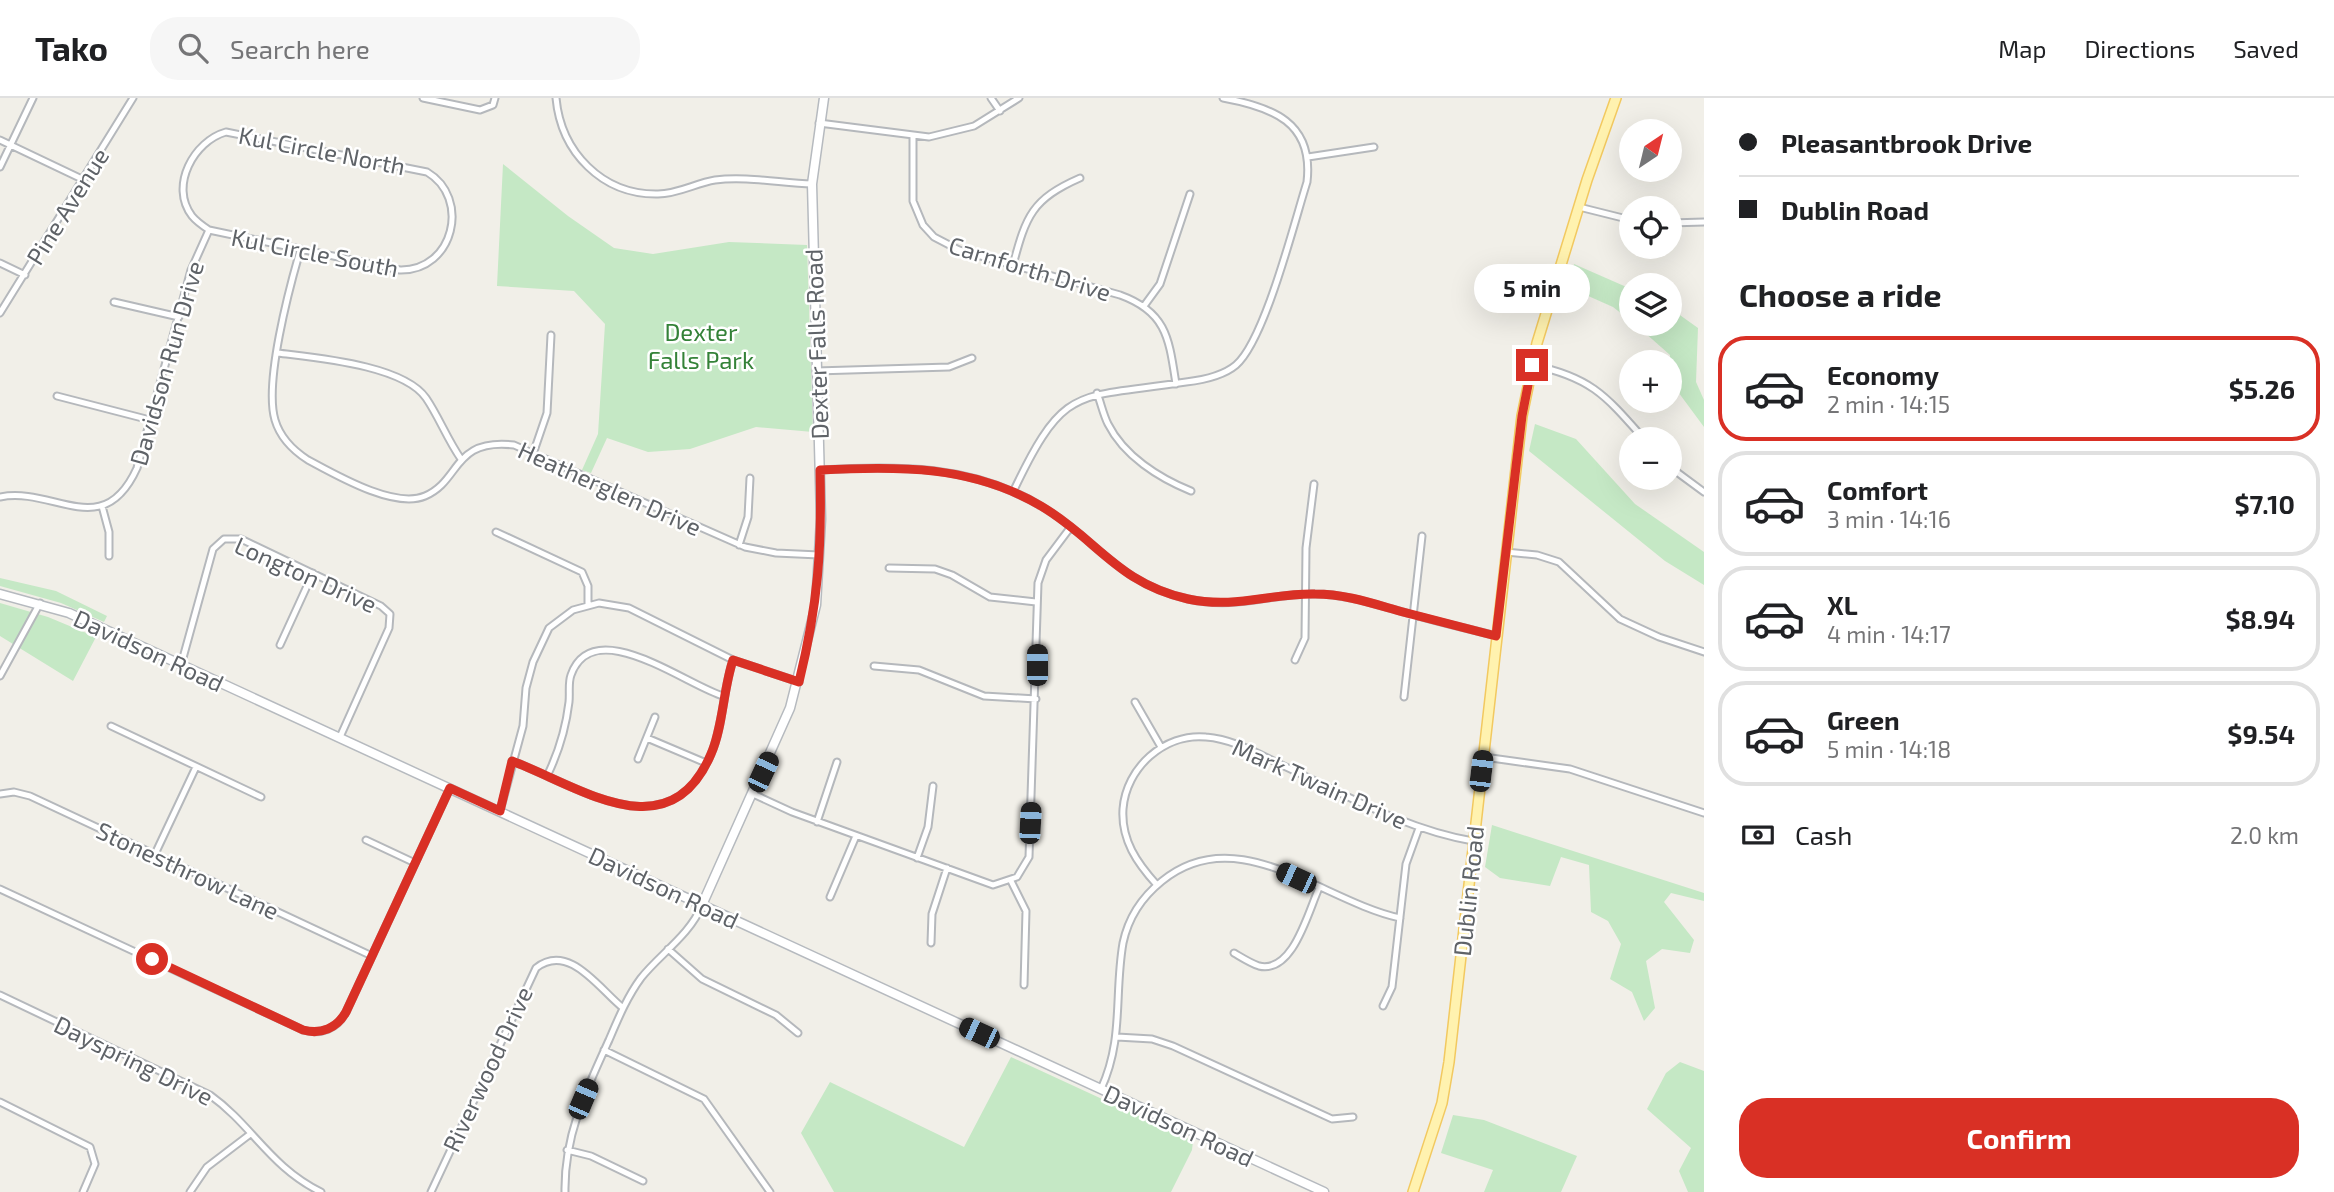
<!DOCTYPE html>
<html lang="en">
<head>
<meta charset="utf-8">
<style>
  :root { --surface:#fff; --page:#f6f6f6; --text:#202124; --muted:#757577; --line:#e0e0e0; --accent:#d93025 }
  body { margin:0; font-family:"Exo 2",sans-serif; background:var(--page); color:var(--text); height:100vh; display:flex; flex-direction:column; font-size:26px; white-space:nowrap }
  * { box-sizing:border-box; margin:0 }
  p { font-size:23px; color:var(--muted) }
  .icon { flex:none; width:38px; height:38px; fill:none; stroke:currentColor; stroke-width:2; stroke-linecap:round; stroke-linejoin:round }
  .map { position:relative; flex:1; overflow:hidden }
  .drawer { display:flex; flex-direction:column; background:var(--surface); width:630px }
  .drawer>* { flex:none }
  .hud { display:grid; align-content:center; height:154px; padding:0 35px; background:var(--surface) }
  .needle { width:46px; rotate:35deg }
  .fabs { position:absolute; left:1619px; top:21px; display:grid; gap:14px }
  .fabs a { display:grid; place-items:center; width:63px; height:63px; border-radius:50%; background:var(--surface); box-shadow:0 7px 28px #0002; font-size:35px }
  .end { position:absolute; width:32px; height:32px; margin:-16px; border:9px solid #d93025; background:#fff; box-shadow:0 0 0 4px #fff }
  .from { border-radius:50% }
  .bubble { position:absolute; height:49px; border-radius:24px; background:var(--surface); box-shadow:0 7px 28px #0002; font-size:23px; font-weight:700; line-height:49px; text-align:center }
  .car { position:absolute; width:21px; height:42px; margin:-21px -10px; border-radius:9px; box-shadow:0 0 5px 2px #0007; background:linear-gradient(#222 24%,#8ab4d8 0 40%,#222 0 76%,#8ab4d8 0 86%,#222 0) }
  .hud b { display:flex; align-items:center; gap:24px; height:66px; font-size:26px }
  .hud b+b { border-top:2px solid var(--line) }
  .hud i { width:18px; height:18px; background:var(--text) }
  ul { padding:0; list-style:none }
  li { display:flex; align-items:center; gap:21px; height:105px; margin:0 14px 10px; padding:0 21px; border:4px solid var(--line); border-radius:28px }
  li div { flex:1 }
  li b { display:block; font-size:26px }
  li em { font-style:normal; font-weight:700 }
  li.selected { border-color:var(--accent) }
  li>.icon { width:63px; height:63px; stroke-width:1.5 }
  h2 { padding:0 35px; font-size:32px; line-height:84px }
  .pay { display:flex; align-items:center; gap:18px; height:77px; padding:0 35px; font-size:26px }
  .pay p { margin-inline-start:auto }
  .cta { display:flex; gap:14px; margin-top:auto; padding:14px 35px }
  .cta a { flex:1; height:80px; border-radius:28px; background:var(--accent); color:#fff; font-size:28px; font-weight:700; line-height:80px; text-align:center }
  header { display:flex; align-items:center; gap:42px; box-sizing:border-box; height:98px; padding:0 35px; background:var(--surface); border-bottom:2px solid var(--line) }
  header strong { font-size:33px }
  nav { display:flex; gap:38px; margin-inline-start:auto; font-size:24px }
  .search { width:490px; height:63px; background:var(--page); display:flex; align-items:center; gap:18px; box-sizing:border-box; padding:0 24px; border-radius:28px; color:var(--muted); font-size:26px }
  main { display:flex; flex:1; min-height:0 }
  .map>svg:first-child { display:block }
  .green { fill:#c5e8c5 }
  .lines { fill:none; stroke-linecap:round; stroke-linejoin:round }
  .street-casing { stroke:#b5b8bc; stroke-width:9 }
  .secondary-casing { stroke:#b6babf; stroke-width:11 }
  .primary-casing { stroke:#f2c960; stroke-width:12 }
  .street { stroke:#fff; stroke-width:5 }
  .secondary { stroke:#fff; stroke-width:8 }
  .primary { stroke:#fff2af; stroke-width:9 }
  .route { stroke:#d93025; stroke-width:9 }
  .labels { text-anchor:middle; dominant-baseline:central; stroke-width:5; stroke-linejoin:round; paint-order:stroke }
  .street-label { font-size:24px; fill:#5f6368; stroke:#fff }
  .park-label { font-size:24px; fill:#348238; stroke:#fff }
</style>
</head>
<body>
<header>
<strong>Tako</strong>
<div class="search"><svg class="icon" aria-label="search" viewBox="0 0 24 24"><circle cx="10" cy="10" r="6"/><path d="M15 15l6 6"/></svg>Search here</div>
<nav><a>Map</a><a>Directions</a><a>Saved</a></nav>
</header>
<main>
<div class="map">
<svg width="1704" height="1094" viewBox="0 0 1704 1094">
  <rect width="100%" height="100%" fill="#f1efe8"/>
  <path class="green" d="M503,66L568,118L614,150L653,156L729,144L807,147L813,334L756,329L690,351L648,354L607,340L591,375L582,372L598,336L605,226L574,193L497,188Z
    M1574,166L1631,191V223L1613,209L1568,189Z
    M1670,210L1698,230L1696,284L1704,302V329L1670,283V257L1635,226H1670Z
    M1535,326L1576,341L1635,406L1704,454V487L1665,463L1529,353Z
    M0,480L56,493L107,518L104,524L61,505L0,488Z
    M0,505L48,519L96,539L73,583L0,538Z
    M1492,727L1704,795V803L1671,795L1664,804L1694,842L1690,855L1662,851L1646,863L1655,910L1644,923L1632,894L1610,881L1621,846L1608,823L1591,814L1589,767L1561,759L1550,788L1500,780L1485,769Z
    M1011,959L1193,1043L1192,1052L1171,1094H834L801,1035L830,984L964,1049Z
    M1680,964L1704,973V1094H1688L1679,1073L1691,1050L1647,1011L1666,975Z
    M1453,1017L1484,1022L1577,1058L1561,1094H1484L1493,1072L1441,1055Z"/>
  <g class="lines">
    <defs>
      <path id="street" d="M423,0L480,12L493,7L495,0
        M556,0C561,54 602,97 658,96C678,96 696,85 715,82C746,78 781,85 812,86
        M991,0L1000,13
        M819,25L929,39L974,28L1019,0
        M226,34L427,74C471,100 454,173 400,172L209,132C203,128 196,123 192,118C169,88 194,43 226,34Z
        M913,39V103L923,127L934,139L959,152L1120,197C1167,214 1169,241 1176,286
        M0,42L84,82
        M1308,59L1374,49
        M0,69L33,0
        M1579,109L1631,122
        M1670,125L1704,124
        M300,153C289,191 264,285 275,322C280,339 294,353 308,362C336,377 394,411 425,398C461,383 452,340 514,347L745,449L776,455L819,457
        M0,165L25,177
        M1013,167C1026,118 1032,101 1080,80
        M114,204L179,219
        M1144,208L1160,186L1190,96
        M0,215L133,0
        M278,255C317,260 403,267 426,300C439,319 447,341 461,361
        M1532,267C1591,279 1606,298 1644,341
        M816,273L949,269L972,260
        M1097,295C1101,305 1103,316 1108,326C1124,358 1159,380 1191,393
        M57,298L150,322
        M534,353L547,315L551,237
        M1670,369L1704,394
        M820,372C898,367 972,367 1041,408C1097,441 1117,485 1188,501C1238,512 1270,495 1315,496C1345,496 1374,506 1403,514C1434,523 1465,530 1496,538
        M1013,394C1065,284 1076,301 1186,284C1203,282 1223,278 1236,267C1265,242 1294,125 1307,84C1314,24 1272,9 1223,0
        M0,399C54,388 103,445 137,370L191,172L209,132
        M102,408L109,434V458
        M496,434L582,474L588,488V506
        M739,447L748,419L750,380
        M1506,454L1537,457L1559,464L1620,521L1659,539L1704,554
        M889,470L935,471L952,477L990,499L1036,504
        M280,547L313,475
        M1295,562L1305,540L1306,450L1314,386
        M181,567L213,451L224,441H241L381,508L390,516L389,530L340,639
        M874,568L919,572L984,598L1036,601
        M0,578L40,505
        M1404,599L1422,438
        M1135,604L1161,649
        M111,628L261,699
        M647,640L706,665
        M1484,659L1570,671L1704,715
        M638,661L655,619
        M512,663C579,688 669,755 711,656C723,629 723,592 733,562
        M548,676C559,653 566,629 569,604C570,595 568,585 571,577C593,515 686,587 723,598
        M0,696L14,694L30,698L372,858
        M753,696L792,714L993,787L1017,779L1029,759L1038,485L1046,462L1070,430
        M500,713L523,628L526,590L533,564L549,530L573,512L599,505L629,510L733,562L799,584
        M817,724L837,664
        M366,742L415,765
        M155,756L196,669
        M917,760L928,729L933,688
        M1011,783L1026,813L1024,887
        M1157,787C1137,765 1121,742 1123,711C1126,670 1164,635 1206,639C1234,641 1260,657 1286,669C1346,697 1407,732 1473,743
        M0,791L303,932C321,937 337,931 346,914L450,690
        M830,799L856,738
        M931,845L932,816L947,770
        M668,851L702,881L776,917L798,935
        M1234,855C1241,859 1250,865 1259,868C1293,876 1308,814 1319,790
        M0,897L210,997C252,1027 270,1069 321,1094
        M1383,908L1392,889L1406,766L1419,730
        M1117,939L1152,941L1173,948L1332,1021L1353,1019
        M604,952L704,1001L770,1094
        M1101,991C1124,941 1114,897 1123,845C1128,821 1142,799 1162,783C1238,721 1322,803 1400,820
        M0,1004L90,1049L95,1066L83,1094
        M567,1052L591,1058L643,1083
        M190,1094L207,1069L249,1037
        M431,1094L536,870C569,844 599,891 623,910
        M565,1094C564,1038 586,992 609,942C618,921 627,899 641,880C660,856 690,837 702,807"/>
      <path id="secondary" d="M0,496L69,515L1324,1094
        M702,807L790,610L816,507L821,421L812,86L824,0"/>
      <path id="primary" d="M1413,1094L1442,1005L1449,964L1522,318L1537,245L1587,82L1616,0"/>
    </defs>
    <use href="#street" class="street-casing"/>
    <use href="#secondary" class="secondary-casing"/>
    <use href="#primary" class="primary-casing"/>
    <use href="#street" class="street"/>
    <use href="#secondary" class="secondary"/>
    <use href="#primary" class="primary"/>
  </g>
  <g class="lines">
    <path class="route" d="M152,861L303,932C321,937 337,930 346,914L450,690L500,713L512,663C579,688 669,755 711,656C723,629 723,592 733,562L799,584C818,506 822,452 820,372C898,368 972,367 1041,408C1097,441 1117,485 1188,501C1236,511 1270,495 1315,496C1346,496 1374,506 1403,514C1434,522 1465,530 1496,538L1522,318L1532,267"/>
  </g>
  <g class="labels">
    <g class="street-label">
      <text transform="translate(322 52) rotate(11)">Kul Circle North</text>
      <text transform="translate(67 108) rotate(-58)">Pine Avenue</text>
      <text transform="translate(315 154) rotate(11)">Kul Circle South</text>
      <text transform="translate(1030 170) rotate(17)">Carnforth Drive</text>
      <text transform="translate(816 246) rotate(-92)">Dexter Falls Road</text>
      <text transform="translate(166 265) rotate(-74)">Davidson Run Drive</text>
      <text transform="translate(610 390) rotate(24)">Heatherglen Drive</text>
      <text transform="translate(306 476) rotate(24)">Longton Drive</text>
      <text transform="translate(149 552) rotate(25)">Davidson Road</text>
      <text transform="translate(1320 685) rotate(24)">Mark Twain Drive</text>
      <text transform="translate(188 772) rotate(25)">Stonesthrow Lane</text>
      <text transform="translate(664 789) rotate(25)">Davidson Road</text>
      <text transform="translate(1468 793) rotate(-84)">Dublin Road</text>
      <text transform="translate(134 962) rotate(26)">Dayspring Drive</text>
      <text transform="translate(487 971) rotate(-65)">Riverwood Drive</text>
      <text transform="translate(1179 1027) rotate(25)">Davidson Road</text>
    </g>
    <g class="park-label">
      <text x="701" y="233">Dexter<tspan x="701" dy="28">Falls Park</tspan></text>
    </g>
  </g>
</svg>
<div class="fabs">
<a><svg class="needle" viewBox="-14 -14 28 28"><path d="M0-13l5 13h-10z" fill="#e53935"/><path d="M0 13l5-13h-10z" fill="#757577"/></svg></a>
<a><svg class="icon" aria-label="locate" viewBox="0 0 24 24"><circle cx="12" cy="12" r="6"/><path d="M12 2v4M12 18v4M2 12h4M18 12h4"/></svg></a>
<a><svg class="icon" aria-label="layers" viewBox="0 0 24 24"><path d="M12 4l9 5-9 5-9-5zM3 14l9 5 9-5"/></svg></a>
<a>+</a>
<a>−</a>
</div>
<i class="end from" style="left:152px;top:861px"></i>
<i class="end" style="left:1532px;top:267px"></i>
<div class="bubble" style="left:1474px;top:166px;width:116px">5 min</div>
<i class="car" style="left:1037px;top:567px;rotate:0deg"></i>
<i class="car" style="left:1481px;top:673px;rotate:7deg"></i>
<i class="car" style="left:763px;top:674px;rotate:25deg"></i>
<i class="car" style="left:1030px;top:725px;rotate:3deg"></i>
<i class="car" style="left:1296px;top:780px;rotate:295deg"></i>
<i class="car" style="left:979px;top:935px;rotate:295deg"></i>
<i class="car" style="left:583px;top:1001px;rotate:23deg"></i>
</div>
<section class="drawer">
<div class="hud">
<b><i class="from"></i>Pleasantbrook Drive</b>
<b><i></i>Dublin Road</b>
</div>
<h2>Choose a ride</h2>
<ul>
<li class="selected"><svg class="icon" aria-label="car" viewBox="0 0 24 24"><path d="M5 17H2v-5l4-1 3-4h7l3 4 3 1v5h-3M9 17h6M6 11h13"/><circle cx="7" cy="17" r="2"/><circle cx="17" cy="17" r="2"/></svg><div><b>Economy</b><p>2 min · 14:15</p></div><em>$5.26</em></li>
<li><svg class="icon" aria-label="car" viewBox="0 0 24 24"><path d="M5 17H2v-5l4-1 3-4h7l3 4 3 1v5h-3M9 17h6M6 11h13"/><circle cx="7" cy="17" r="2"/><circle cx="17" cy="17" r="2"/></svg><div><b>Comfort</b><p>3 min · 14:16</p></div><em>$7.10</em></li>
<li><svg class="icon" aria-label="car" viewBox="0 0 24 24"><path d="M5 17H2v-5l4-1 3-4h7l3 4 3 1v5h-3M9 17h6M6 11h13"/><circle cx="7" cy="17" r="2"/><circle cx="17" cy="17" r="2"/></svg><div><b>XL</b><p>4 min · 14:17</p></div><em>$8.94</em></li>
<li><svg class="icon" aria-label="car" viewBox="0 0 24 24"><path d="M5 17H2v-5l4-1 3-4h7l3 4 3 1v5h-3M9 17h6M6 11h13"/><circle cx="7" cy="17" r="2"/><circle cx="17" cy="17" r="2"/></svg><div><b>Green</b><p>5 min · 14:18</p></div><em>$9.54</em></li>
</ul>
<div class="pay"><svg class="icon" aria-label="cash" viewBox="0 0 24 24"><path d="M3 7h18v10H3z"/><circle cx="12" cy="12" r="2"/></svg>Cash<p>2.0 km</p></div>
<div class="cta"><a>Confirm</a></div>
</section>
</main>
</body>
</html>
